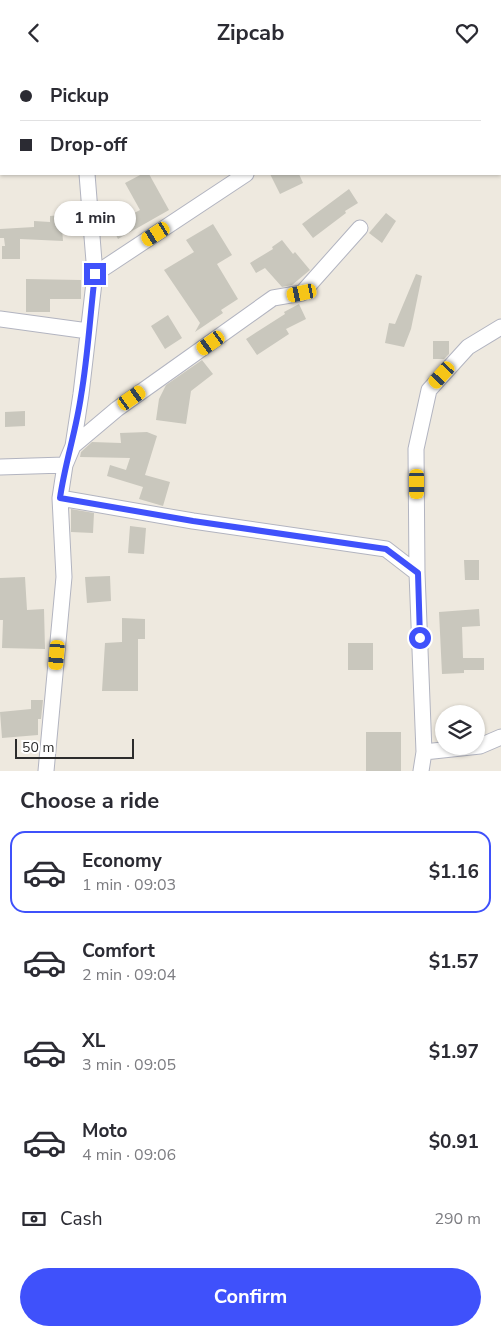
<!DOCTYPE html>
<html lang="en">
<head>
<meta charset="utf-8">
<style>
  :root { --surface:#fff; --page:#f2f2f3; --text:#2b2b33; --muted:#7c7c81; --line:#e1e1e2; --accent:#3f51fb }
  body { margin:0; font-family:"Nunito Sans",sans-serif; background:var(--page); color:var(--text); height:100vh; display:flex; flex-direction:column; font-size:19px; white-space:nowrap }
  * { box-sizing:border-box; margin:0 }
  p { font-size:16px; color:var(--muted) }
  .icon { flex:none; width:28px; height:28px; fill:none; stroke:currentColor; stroke-width:2; stroke-linecap:round; stroke-linejoin:round }
  .map { position:relative; height:706px; overflow:hidden }
  .details { display:flex; flex-direction:column; background:var(--surface); flex:1 }
  .details>* { flex:none }
  .top-card { position:absolute; left:0px; top:0px; width:501px; height:110px; box-shadow:0 1px 4px #0004; display:grid; align-content:center; height:110px; padding:0 20px; background:var(--surface) }
  .tools { position:absolute; left:435px; top:640px; display:grid; gap:10px }
  .tools a { display:grid; place-items:center; width:50px; height:50px; border-radius:50%; background:var(--surface); box-shadow:0 1px 4px #0004; font-size:25px }
  .scale { position:absolute; left:15px; bottom:12px; width:119px; box-sizing:border-box; padding-left:5px; border:2px solid #2c2c2c; border-top:0; font-size:14px; line-height:18px; white-space:nowrap; color:#2c2c2c; -webkit-text-stroke:4px #fff; paint-order:stroke }
  .end { position:absolute; width:22px; height:22px; margin:-11px; border:6px solid #3f51fb; background:#fff; box-shadow:0 0 0 2px #fff }
  .from { border-radius:50% }
  .bubble { position:absolute; height:35px; border-radius:18px; background:var(--surface); box-shadow:0 1px 4px #0004; font-size:16px; font-weight:700; line-height:35px; text-align:center }
  .car { position:absolute; width:15px; height:30px; margin:-15px -8px; border-radius:6px; box-shadow:0 0 4px 1px #0007; background:linear-gradient(#f5c518 24%,#345 0 40%,#f5c518 0 76%,#345 0 86%,#f5c518 0) }
  .top-card b { display:flex; align-items:center; gap:18px; height:48px; font-size:19px }
  .top-card b+b { border-top:1px solid var(--line) }
  .top-card i { width:12px; height:12px; background:var(--text) }
  ul { padding:0; list-style:none }
  li { display:flex; align-items:center; gap:15px; height:82px; margin:0 10px 8px; padding:0 10px; border:2px solid transparent; border-radius:15px }
  li div { flex:1 }
  li b { display:block; font-size:19px }
  li em { font-style:normal; font-weight:700 }
  li.current { border-color:var(--accent) }
  li>.icon { width:45px; height:45px; stroke-width:1.5 }
  h2 { padding:0 20px; font-size:22px; line-height:60px }
  .pay { display:flex; align-items:center; gap:12px; height:55px; padding:0 20px; font-size:19px }
  .pay p { margin-inline-start:auto }
  .action { display:flex; gap:10px; margin-top:auto; padding:10px 20px }
  .action a { flex:1; height:58px; border-radius:30px; background:var(--accent); color:#fff; font-size:20px; font-weight:700; line-height:58px; text-align:center }
  header { display:flex; justify-content:space-between; align-items:center; height:65px; padding:0 20px; background:var(--surface); font-size:22px; font-weight:700 }
  .map>svg:first-child { display:block }
  .building { fill:#c9c7bd }
  .lines { fill:none; stroke-linecap:round; stroke-linejoin:round }
  .minor-casing { stroke:#b2b4c0; stroke-width:17 }
  .minor { stroke:#fff; stroke-width:15 }
  .route { stroke:#3f51fb; stroke-width:6 }
</style>
</head>
<body>
<header><svg class="icon" aria-label="back" viewBox="0 0 24 24"><path d="M15 5l-7 7 7 7"/></svg>Zipcab<svg class="icon" aria-label="heart" viewBox="0 0 24 24"><path d="M12 20l-8-8c-3-5 5-10 8-4 3-6 11-1 8 4z"/></svg></header>
<div class="map">
<svg width="501" height="706" viewBox="0 0 501 706">
  <rect width="100%" height="100%" fill="#eee9df"/>
  <path class="building" d="M142,109H149L169,145L118,174L111,160L140,145L125,118Z
    M270,109H299L303,118L280,129Z
    M349,124L358,138L345,146L346,148L313,173L302,159Z
    M386,148L396,156L382,178L369,168Z
    M61,150L63,176L20,174V194H2V181H5L4,173H0V164L34,162V156L50,157V151Z
    M213,159L232,190L217,199L238,234L221,245L223,248L195,267L200,258L164,205L194,187L186,175Z
    M282,175L293,189L295,187L310,205L292,220L282,222L265,203L256,208L250,198L273,184L272,182Z
    M416,209L422,211L411,264L404,282L385,278L389,258L395,259Z
    M26,214L81,215V234H50V247H26Z
    M299,239L306,254L286,264L289,269L257,290L246,274L285,249L284,247Z
    M168,250L182,273L165,284L151,261Z
    M433,276H449V289L444,294H433Z
    M202,295L213,309L191,326L186,359L156,355L159,334L166,320Z
    M25,346V361L5,362V347Z
    M147,367L157,371L145,410L170,417L163,441L139,434L143,422L107,411L110,400L126,405L130,393L80,392L81,387L92,377L121,378L120,368Z
    M71,444L94,448L93,468L71,467Z
    M130,461L146,463L144,489L128,488Z
    M464,495H479V515H465Z
    M110,511L111,536L87,538L85,512Z
    M25,512L27,545L44,544L45,584L2,583L3,555H0V513Z
    M479,544L480,561L462,562L463,593H484V605H464V608L442,609L439,547Z
    M122,553L145,554V574H138V626H102L105,578L122,577Z
    M348,578H373V605H348Z
    M31,635H43L41,654H38V670L2,673L0,647L31,644Z
    M366,667H401V706H366Z"/>
  <g class="lines">
    <defs>
      <path id="minor" d="M75,0V1
        M408,1L409,0
        M95,209L246,109
        M0,254L88,266
        M73,381L117,344L273,233L302,228L360,163
        M0,402L65,400L73,381L81,329L95,209L87,109
        M60,433L193,456L386,484L417,508L424,687L421,706
        M417,508L416,384L429,325L468,282L501,262
        M424,687L480,681L501,672
        M46,706L64,512L60,433L65,400"/>
    </defs>
    <use href="#minor" class="minor-casing"/>
    <use href="#minor" class="minor"/>
  </g>
  <g class="lines">
    <path class="route" d="M95,209C90,250 88,291 81,331C76,366 65,398 60,433L193,456L386,484L418,508L420,573"/>
  </g>
</svg>
<div class="tools">
<a><svg class="icon" aria-label="layers" viewBox="0 0 24 24"><path d="M12 4l9 5-9 5-9-5zM3 14l9 5 9-5"/></svg></a>
</div>
<div class="scale">50 m</div>
<i class="end from" style="left:420px;top:573px"></i>
<i class="end" style="left:95px;top:209px"></i>
<div class="bubble" style="left:54px;top:136px;width:82px">1 min</div>
<i class="car" style="left:156px;top:169px;rotate:237deg"></i>
<i class="car" style="left:302px;top:228px;rotate:258deg"></i>
<i class="car" style="left:211px;top:278px;rotate:235deg"></i>
<i class="car" style="left:442px;top:310px;rotate:222deg"></i>
<i class="car" style="left:132px;top:333px;rotate:55deg"></i>
<i class="car" style="left:417px;top:419px;rotate:180deg"></i>
<i class="car" style="left:57px;top:590px;rotate:185deg"></i>
<div class="top-card">
<b><i class="from"></i>Pickup</b>
<b><i></i>Drop-off</b>
</div>
</div>
<section class="details">
<h2>Choose a ride</h2>
<ul>
<li class="current"><svg class="icon" aria-label="car" viewBox="0 0 24 24"><path d="M5 17H2v-5l4-1 3-4h7l3 4 3 1v5h-3M9 17h6M6 11h13"/><circle cx="7" cy="17" r="2"/><circle cx="17" cy="17" r="2"/></svg><div><b>Economy</b><p>1 min · 09:03</p></div><em>$1.16</em></li>
<li><svg class="icon" aria-label="car" viewBox="0 0 24 24"><path d="M5 17H2v-5l4-1 3-4h7l3 4 3 1v5h-3M9 17h6M6 11h13"/><circle cx="7" cy="17" r="2"/><circle cx="17" cy="17" r="2"/></svg><div><b>Comfort</b><p>2 min · 09:04</p></div><em>$1.57</em></li>
<li><svg class="icon" aria-label="car" viewBox="0 0 24 24"><path d="M5 17H2v-5l4-1 3-4h7l3 4 3 1v5h-3M9 17h6M6 11h13"/><circle cx="7" cy="17" r="2"/><circle cx="17" cy="17" r="2"/></svg><div><b>XL</b><p>3 min · 09:05</p></div><em>$1.97</em></li>
<li><svg class="icon" aria-label="car" viewBox="0 0 24 24"><path d="M5 17H2v-5l4-1 3-4h7l3 4 3 1v5h-3M9 17h6M6 11h13"/><circle cx="7" cy="17" r="2"/><circle cx="17" cy="17" r="2"/></svg><div><b>Moto</b><p>4 min · 09:06</p></div><em>$0.91</em></li>
</ul>
<div class="pay"><svg class="icon" aria-label="cash" viewBox="0 0 24 24"><path d="M3 7h18v10H3z"/><circle cx="12" cy="12" r="2"/></svg>Cash<p>290 m</p></div>
<div class="action"><a>Confirm</a></div>
</section>
</body>
</html>
